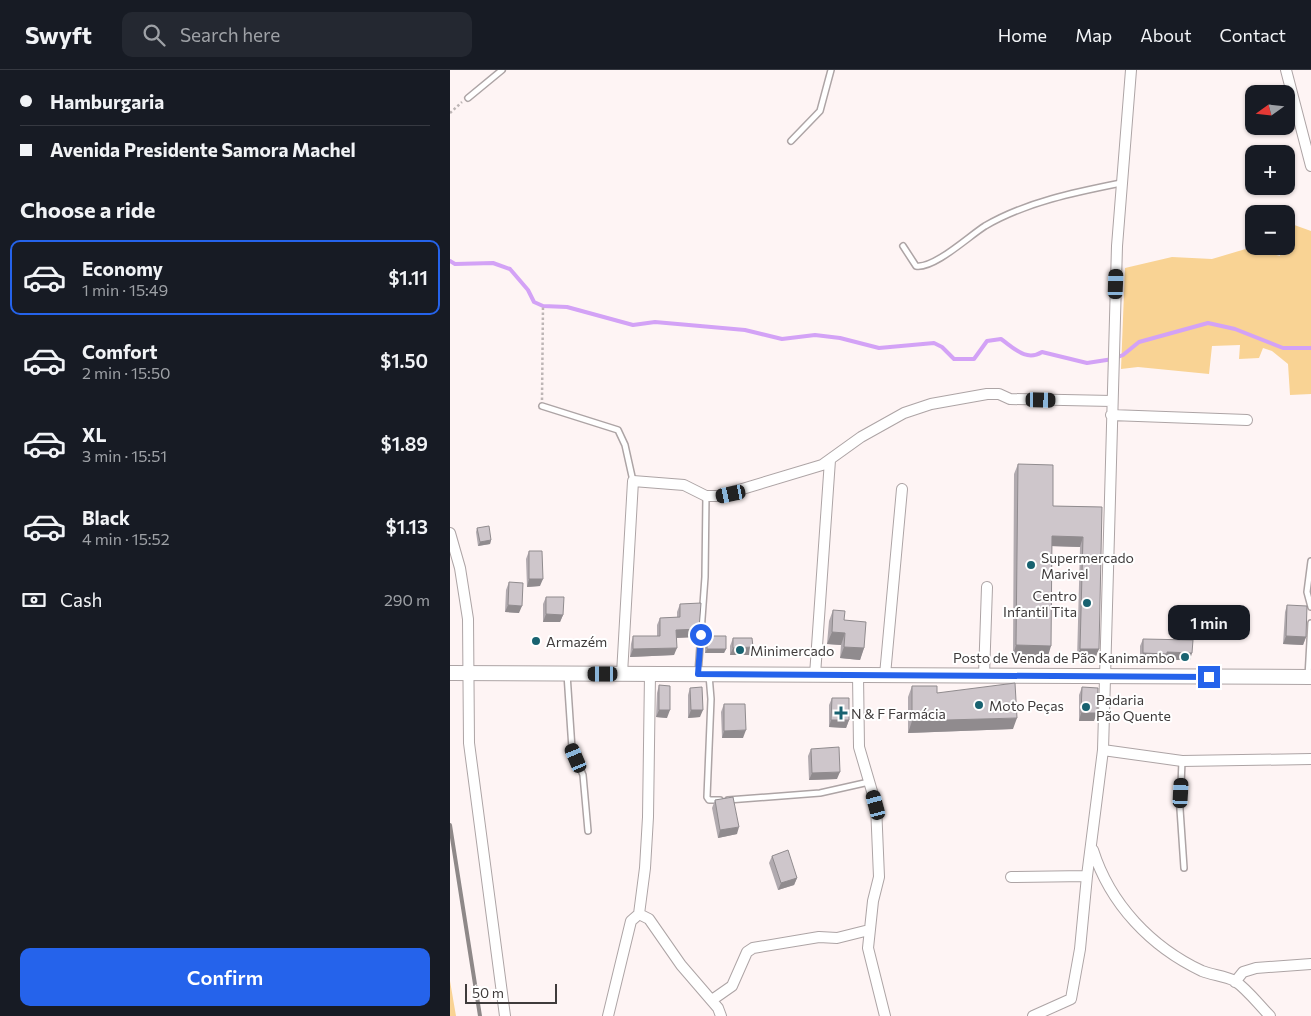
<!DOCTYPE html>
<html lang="en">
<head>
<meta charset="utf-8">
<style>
  :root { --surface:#171b24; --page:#242831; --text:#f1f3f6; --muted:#9ea1a6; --line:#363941; --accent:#2563eb }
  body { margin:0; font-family:Commissioner,sans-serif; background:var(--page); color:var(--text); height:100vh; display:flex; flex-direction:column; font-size:19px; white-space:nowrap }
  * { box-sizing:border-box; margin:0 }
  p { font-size:16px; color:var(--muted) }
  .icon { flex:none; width:28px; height:28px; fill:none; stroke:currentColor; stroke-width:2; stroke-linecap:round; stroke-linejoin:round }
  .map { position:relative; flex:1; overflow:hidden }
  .side { display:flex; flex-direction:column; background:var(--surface); width:450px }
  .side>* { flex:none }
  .top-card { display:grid; align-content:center; height:110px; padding:0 20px; background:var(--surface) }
  .needle { width:32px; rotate:255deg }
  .tools { position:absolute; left:795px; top:15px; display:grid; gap:10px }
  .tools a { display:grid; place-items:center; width:50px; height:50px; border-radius:10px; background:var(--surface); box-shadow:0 1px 4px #0004; font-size:25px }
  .scale { position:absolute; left:15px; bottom:12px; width:92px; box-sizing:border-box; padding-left:5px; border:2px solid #3f3b3b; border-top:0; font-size:14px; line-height:18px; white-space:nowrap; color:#3f3b3b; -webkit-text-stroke:4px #fff; paint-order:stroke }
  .end { position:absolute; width:22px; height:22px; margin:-11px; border:6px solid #2563eb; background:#fff; box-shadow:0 0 0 2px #fff }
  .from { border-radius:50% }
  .bubble { position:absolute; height:35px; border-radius:10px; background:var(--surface); box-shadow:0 1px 4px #0004; font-size:16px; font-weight:600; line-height:35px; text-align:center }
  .car { position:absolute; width:15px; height:30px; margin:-15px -8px; border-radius:6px; box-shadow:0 0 4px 1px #0007; background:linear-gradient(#222 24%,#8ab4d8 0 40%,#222 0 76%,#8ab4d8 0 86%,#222 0) }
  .top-card b { display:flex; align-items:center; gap:18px; height:48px; font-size:19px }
  .top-card b+b { border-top:1px solid var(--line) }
  .top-card i { width:12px; height:12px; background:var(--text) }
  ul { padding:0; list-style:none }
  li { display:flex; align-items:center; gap:15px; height:75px; margin:0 10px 8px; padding:0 10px; border:2px solid transparent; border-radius:10px }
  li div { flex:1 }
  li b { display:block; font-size:19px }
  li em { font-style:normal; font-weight:600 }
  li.selected { border-color:var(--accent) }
  li>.icon { width:45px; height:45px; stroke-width:1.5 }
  h2 { padding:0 20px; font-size:22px; line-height:60px }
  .pay { display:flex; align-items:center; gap:12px; height:55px; padding:0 20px; font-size:19px }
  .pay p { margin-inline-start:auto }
  .cta { display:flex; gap:10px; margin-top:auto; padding:10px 20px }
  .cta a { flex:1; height:58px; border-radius:10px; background:var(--accent); color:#fff; font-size:20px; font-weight:600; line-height:58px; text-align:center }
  header { display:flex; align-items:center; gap:30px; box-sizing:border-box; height:70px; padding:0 25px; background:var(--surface); border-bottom:1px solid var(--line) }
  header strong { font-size:24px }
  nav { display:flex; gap:28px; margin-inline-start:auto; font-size:18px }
  .search { width:350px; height:45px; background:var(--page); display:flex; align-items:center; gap:12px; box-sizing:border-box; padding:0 18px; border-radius:10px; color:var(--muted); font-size:19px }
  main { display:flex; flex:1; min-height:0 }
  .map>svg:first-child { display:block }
  .green { fill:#f9d394 }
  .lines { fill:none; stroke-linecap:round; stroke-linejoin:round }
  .stream { stroke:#d3a2f6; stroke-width:4 }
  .service-casing { stroke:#ada4a5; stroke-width:8 }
  .minor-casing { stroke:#ada4a5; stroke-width:12 }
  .secondary-casing { stroke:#ada4a5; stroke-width:16 }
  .path { stroke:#bdb5b5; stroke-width:2.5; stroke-dasharray:2.5 2.5; stroke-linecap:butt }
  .service { stroke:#fff; stroke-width:5 }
  .minor { stroke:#fff; stroke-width:10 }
  .secondary { stroke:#fff; stroke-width:14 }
  .rail { stroke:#8e8888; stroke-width:4 }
  .wall { fill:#b1aaaf }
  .shaded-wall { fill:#908b8e }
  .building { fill:#cec6cb; stroke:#908b8e }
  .route { stroke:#2563eb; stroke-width:6 }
  .poi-dot { fill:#186270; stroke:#fff; stroke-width:2 }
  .labels { text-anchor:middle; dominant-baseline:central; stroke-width:4; stroke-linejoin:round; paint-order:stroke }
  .poi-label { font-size:14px; fill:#3f3b3b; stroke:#fff; text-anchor:start }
</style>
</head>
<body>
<header>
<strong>Swyft</strong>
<div class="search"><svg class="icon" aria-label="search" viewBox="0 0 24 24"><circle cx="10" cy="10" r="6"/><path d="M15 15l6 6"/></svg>Search here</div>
<nav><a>Home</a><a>Map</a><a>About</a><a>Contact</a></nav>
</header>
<main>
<section class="side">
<div class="top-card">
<b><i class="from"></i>Hamburgaria</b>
<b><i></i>Avenida Presidente Samora Machel</b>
</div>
<h2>Choose a ride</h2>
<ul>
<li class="selected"><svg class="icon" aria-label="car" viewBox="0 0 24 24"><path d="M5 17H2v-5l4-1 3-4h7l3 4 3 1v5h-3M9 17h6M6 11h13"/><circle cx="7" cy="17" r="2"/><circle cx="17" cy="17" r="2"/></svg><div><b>Economy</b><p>1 min · 15:49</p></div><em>$1.11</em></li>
<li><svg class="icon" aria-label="car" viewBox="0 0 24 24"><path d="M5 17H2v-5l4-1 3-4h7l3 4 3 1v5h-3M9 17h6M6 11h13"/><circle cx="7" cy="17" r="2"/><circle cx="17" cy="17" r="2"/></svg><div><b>Comfort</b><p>2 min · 15:50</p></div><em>$1.50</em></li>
<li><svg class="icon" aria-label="car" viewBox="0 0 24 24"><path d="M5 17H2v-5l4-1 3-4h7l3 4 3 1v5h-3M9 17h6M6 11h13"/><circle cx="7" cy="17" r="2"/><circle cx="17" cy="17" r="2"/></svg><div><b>XL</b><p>3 min · 15:51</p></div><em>$1.89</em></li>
<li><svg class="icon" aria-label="car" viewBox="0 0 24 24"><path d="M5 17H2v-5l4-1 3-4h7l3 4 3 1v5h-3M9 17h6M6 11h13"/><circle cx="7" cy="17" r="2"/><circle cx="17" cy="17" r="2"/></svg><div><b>Black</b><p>4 min · 15:52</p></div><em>$1.13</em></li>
</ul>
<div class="pay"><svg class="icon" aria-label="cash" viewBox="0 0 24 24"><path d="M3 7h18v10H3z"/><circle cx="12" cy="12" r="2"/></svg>Cash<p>290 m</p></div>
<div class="cta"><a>Confirm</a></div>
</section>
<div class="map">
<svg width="861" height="946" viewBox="0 0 861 946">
  <rect width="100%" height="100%" fill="#fef4f4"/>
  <path class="green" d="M836,152L861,161V324L840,325L838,294L822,281L813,278L809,288L789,289L790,275L762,276L759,304L688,297L671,299L675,198L722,187L762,189L799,178L830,186L829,176H836Z
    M0,911L6,946H0Z"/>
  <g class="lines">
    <path class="stream" d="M0,191L5,194L43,193L60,199L78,220L84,232L93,236L117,237L183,255L205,252L295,260L332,269L365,265L390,268L429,278L484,273L492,277L504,289H524L537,271L551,269C564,278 576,292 592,282L637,293L663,289L673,285L689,272L758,253L785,259L833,278H861"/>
    <defs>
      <path id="service" d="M18,28L52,0
        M341,71L370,41L381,0
        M453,176L466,196C484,199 519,166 535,156C576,132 626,122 671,113
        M92,336L168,360L175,375L183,411
        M861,491L857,522L861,537
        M117,604L122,679L133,705L138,761
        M248,604L255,507L256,426
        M259,605L261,629L257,727L259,730H270
        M858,607L861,553
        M732,691L730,739L734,798
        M278,730L370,723L419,712"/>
      <path id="minor" d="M836,0L861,96
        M661,345L797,350
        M0,463L10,498L18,549L19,673L55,946
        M172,604L183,411L234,415L256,426H269L372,395L411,367L454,343L481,334L537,324H549L560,329L662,331
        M365,605L380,390
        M408,605L409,677L426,735L429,807L423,831L418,878L435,946
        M435,605L452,419
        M534,606L537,517
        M653,680L732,691L861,689
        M643,780C660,834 701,877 752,901C762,905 775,906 785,911C798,920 809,935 820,946
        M561,807L637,806
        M189,844L199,849L231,895L268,938L271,946
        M785,912L793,902L806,898L861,894
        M262,930L282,916L297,882L303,878L369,867L387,868L419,860
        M158,946L181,851L189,844L195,798L198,747L200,604
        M583,946L621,929L630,879L637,806L653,680L667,176L681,0"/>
      <path id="secondary" d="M0,603L861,607"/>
    </defs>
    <use href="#service" class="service-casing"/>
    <use href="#minor" class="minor-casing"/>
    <use href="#secondary" class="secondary-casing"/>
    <path class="path" d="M0,43L12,32
      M92,330L93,236"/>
    <use href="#service" class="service"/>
    <use href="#minor" class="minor"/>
    <use href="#secondary" class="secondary"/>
    <path class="rail" d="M0,755L30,946"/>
  </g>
  <path class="wall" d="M568,394L603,436L652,437L645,589H627L630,477L602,476L598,586L563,585L564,404Z
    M27,458L41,470L40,474L28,476L26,462Z
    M79,481L90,516L77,517L76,489Z
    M59,512L69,543L55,542L56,520Z
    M96,527L113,545L110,552H93V534Z
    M230,534L249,559L246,567L227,568L224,585L180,587L181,574L183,566H207V555L210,548L227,547V542Z
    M837,535L856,567L853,575L833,574L835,542Z
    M383,540L394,550L414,578L410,590L390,588L391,575L377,574L379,551Z
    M257,566L276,579L274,583H255V570Z
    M283,568L300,585H280V576Z
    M693,569L740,590H715L714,592L690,591V576Z
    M209,615L217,648L206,647L207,623Z
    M462,616L487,623L563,659L458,663V627Z
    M632,617L644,651H629V625Z
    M240,618L250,647L238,648V625Z
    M382,628L399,650L396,658L379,657V635Z
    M274,634L293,668H272L271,642Z
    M361,679L387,709L359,710L358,686Z
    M265,730L287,764L268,768L262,738Z
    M322,786L347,808L344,815L328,820L319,793Z"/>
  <path class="shaded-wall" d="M602,466L633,467L630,477L599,476Z
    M41,470L40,474L28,476L30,472Z
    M79,509H93L90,516L77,517Z
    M58,535L72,536L69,543L55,542Z
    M96,544L113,545L110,552H93Z
    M249,559L246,567L224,568L226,560Z
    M382,562L395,563L391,575L377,574Z
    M836,566L856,567L853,575L833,574Z
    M566,575L601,576L598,586L563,585Z
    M303,577L300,585H280L283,578Z
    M394,577L414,578L410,590L390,588Z
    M227,578L224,585L180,587L183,579Z
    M257,579H276L274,583H255Z
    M630,579H649L645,589H627Z
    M717,582L742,583L740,590H715L714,592L690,591L693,583Z
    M209,640H220L217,648L206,647Z
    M241,640H253L250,647L238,648Z
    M631,643H647L644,651H629Z
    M567,648L563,659L458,663L462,651Z
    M381,650H399L396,658L379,657Z
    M296,660L293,668H272L274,661Z
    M390,702L387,709L359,710L362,703Z
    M289,757L287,764L268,768L270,760Z
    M347,808L344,815L328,820L331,813Z"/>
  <path class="building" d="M568,394L603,395V436L652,437L649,579H630L633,467L602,466L601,576L566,575Z
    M39,456L41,470L30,472L27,458Z
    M79,481H92L93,509H79Z
    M59,512L73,513L72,536L58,535Z
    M96,527H114L113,545L96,544Z
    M251,533L249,559L226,560L227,578L183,579V566H210V548L230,547V534Z
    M837,535L857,536L856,567L836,566Z
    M383,540L395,541L394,550L416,552L414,578L394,577L395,563L382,562Z
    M257,566H276V579H257Z
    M283,568H302L303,577L283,578Z
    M693,569L743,570L742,583L717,582V584L693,583Z
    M565,613L567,648L462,651V616H487V623Z
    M209,615L220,616V640H209Z
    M252,617L253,640H241L240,618Z
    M632,617L648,618L647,643H631Z
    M382,628H399V650H381Z
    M274,634H295L296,660L274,661Z
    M389,677L390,702L362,703L361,679Z
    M283,727L289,757L270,760L265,730Z
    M338,780L347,808L331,813L322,786Z"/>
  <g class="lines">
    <path class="route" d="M251,565L248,604L759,607"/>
  </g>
  <g class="poi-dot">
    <circle cx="581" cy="495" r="5"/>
    <circle cx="637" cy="533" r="5"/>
    <circle cx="86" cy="571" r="5"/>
    <circle cx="290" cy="580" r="5"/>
    <circle cx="735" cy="587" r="5"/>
    <circle cx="529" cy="635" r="5"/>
    <circle cx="636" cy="637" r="5"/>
    <path d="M388.5 635.5h5v5h5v5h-5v5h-5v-5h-5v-5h5z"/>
  </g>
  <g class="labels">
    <g class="poi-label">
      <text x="591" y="487">Supermercado<tspan x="591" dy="16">Marivel</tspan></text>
      <text x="627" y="525" text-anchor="end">Centro<tspan x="627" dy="16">Infantil Tita</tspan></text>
      <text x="96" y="571">Armazém</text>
      <text x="300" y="580">Minimercado</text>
      <text x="725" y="587" text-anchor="end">Posto de Venda de Pão Kanimambo</text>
      <text x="646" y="629">Padaria<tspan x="646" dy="16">Pão Quente</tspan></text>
      <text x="539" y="635">Moto Peças</text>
      <text x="401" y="643">N &amp; F Farmácia</text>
    </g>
  </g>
</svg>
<div class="tools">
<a><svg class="needle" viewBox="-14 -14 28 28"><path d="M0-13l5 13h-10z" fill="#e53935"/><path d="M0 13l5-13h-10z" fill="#9ea1a6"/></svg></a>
<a>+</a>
<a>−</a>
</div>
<div class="scale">50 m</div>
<i class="end from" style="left:251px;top:565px"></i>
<i class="end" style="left:759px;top:607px"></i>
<div class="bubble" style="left:718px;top:535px;width:82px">1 min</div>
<i class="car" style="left:666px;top:214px;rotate:2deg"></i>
<i class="car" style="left:591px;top:330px;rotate:91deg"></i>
<i class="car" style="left:281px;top:424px;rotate:258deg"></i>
<i class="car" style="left:153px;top:604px;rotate:270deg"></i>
<i class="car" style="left:126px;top:688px;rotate:337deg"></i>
<i class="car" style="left:731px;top:723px;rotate:3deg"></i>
<i class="car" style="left:426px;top:735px;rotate:345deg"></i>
</div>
</main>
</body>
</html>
